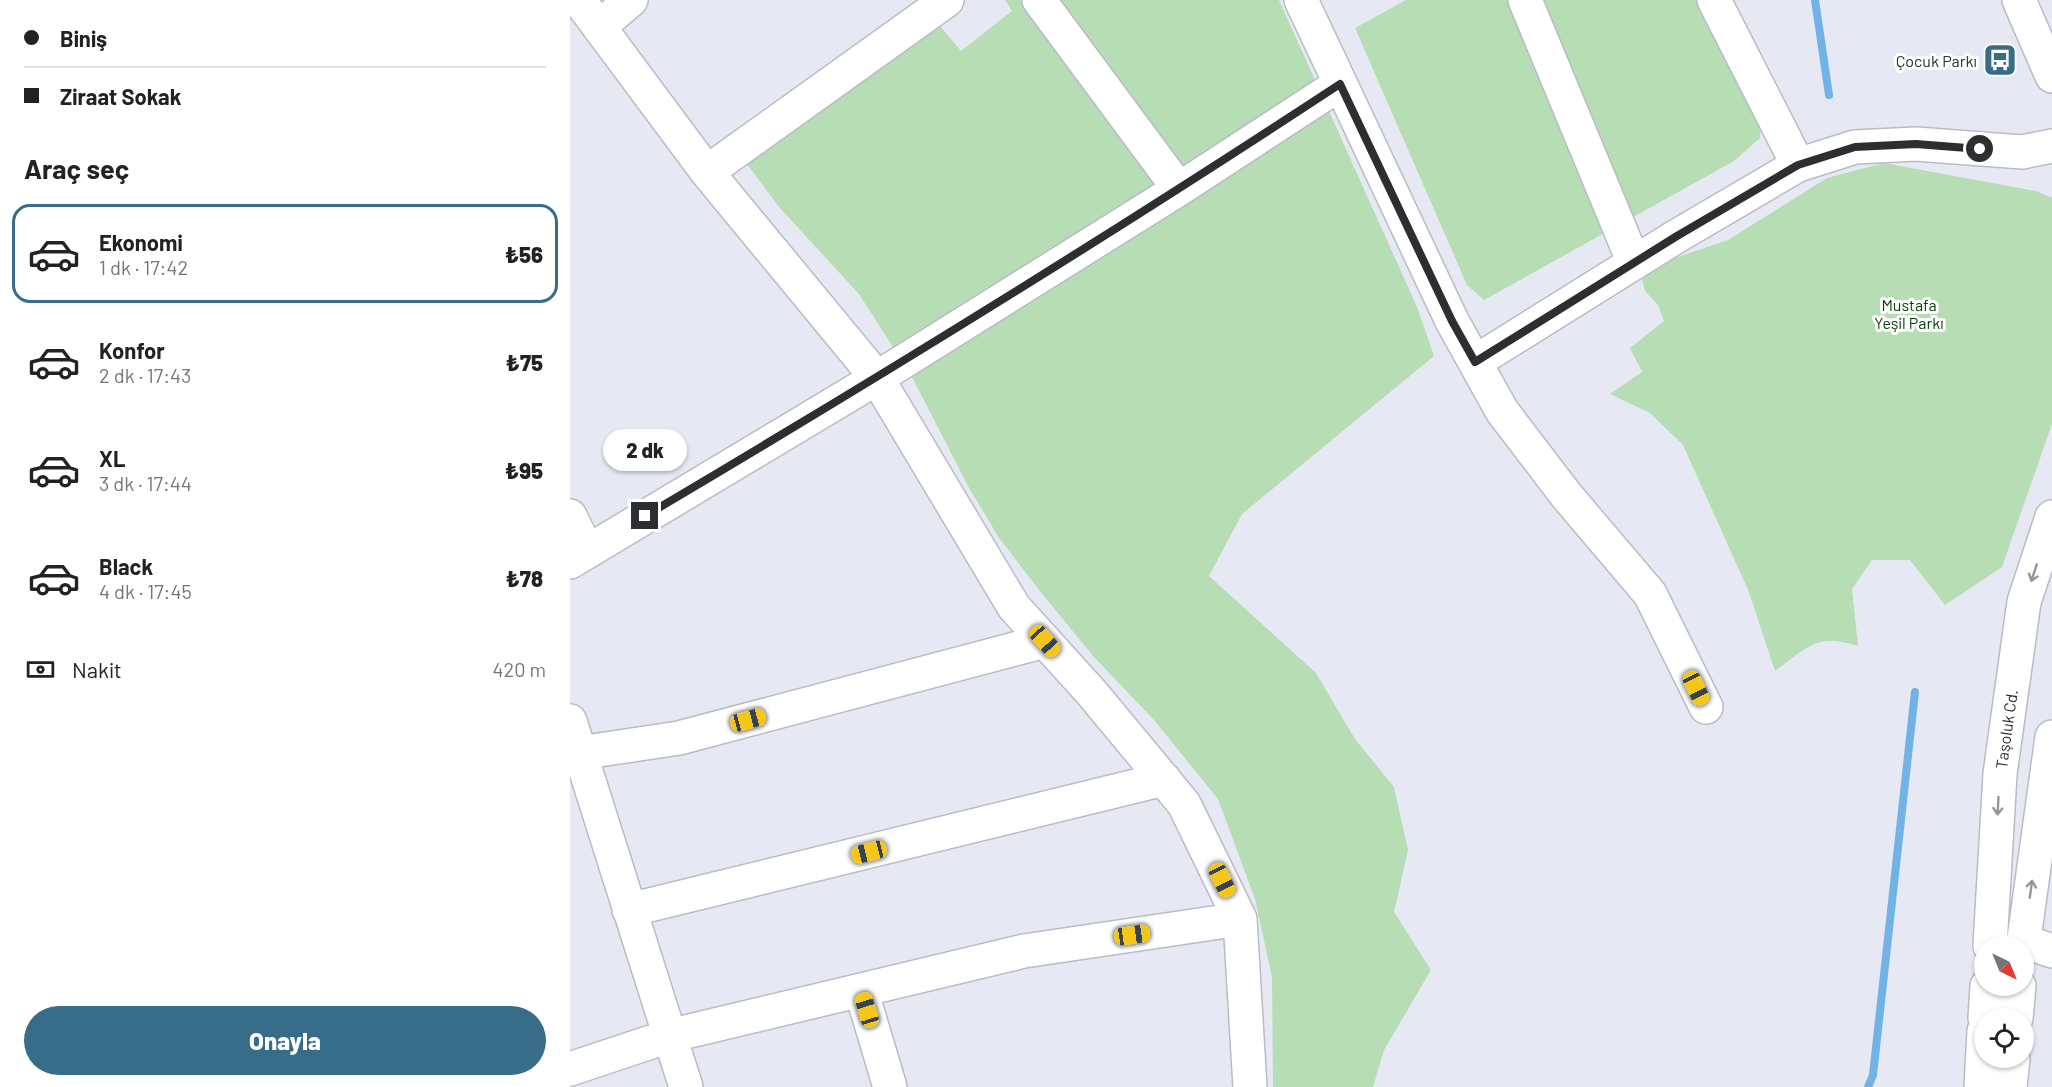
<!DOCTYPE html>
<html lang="tr">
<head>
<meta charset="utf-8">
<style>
  :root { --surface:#fff; --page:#f6f6f6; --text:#222; --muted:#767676; --line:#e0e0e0; --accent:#386d8a }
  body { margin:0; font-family:Barlow,sans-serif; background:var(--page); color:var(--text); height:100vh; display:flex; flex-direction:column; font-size:22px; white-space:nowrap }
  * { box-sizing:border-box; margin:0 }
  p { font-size:20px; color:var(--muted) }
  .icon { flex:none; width:33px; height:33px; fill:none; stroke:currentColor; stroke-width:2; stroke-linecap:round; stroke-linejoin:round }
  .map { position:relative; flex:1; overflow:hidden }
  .drawer { display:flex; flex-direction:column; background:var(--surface); width:570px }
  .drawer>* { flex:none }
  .top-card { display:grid; align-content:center; height:132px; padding:0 24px; background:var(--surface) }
  .needle { width:39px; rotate:137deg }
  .tools { position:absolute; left:1404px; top:936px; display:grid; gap:12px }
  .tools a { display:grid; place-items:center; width:60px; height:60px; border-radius:50%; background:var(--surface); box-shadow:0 2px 4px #0004; font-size:30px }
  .end { position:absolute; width:27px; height:27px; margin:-14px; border:8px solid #2d2e31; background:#fff; box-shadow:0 0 0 3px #fff }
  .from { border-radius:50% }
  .bubble { position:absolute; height:42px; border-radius:21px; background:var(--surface); box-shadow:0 2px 4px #0004; font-size:20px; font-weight:800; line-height:42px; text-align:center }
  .car { position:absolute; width:18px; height:36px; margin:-18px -9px; border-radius:8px; box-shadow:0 0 4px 2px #0007; background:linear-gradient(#f5c518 24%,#345 0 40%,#f5c518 0 76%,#345 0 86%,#f5c518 0) }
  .top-card b { display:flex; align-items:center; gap:21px; height:57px; font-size:22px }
  .top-card b+b { border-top:2px solid var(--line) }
  .top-card i { width:15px; height:15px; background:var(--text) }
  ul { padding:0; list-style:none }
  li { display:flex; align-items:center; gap:18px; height:99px; margin:0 12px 9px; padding:0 12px; border:3px solid transparent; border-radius:18px }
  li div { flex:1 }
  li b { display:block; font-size:22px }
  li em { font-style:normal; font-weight:800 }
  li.active { border-color:var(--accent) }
  li>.icon { width:54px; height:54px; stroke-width:1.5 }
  h2 { padding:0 24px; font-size:27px; line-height:72px }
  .pay { display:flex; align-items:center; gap:15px; height:66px; padding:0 24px; font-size:22px }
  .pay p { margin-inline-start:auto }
  .primary-button { display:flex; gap:12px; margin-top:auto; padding:12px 24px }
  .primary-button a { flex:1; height:69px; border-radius:36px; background:var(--accent); color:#fff; font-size:24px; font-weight:800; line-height:69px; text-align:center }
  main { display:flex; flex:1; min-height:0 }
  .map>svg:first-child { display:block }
  .green { fill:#b6ddb3 }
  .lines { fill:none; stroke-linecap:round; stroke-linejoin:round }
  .stream { stroke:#72b2e4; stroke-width:8 }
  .minor-casing { stroke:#b9bcc6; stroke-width:36 }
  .tertiary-casing { stroke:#b9bcc6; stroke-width:36 }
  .minor { stroke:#fff; stroke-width:33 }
  .tertiary { stroke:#fff; stroke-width:33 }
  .oneway { stroke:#969698 }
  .route { stroke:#2d2e31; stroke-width:8 }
  .labels { text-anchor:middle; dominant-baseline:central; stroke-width:6; stroke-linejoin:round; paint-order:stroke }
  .poi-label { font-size:16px; fill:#2d2e31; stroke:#fff; text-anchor:end }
  .park-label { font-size:16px; fill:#023d04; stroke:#fff }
  .street-label { font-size:16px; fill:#2d2e31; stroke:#fff }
</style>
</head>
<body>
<main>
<section class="drawer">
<div class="top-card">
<b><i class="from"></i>Biniş</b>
<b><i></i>Ziraat Sokak</b>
</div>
<h2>Araç seç</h2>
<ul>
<li class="active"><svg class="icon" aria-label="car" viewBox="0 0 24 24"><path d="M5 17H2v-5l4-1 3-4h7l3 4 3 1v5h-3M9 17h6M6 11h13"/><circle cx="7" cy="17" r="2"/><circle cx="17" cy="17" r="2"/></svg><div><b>Ekonomi</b><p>1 dk · 17:42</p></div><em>₺56</em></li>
<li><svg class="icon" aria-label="car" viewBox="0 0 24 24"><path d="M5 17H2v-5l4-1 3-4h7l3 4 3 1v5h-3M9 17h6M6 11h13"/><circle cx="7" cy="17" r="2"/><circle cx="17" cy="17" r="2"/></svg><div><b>Konfor</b><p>2 dk · 17:43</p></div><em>₺75</em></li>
<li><svg class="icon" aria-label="car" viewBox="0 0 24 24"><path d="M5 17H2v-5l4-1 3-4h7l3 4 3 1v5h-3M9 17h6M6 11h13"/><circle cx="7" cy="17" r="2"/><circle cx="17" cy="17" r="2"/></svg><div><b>XL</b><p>3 dk · 17:44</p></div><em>₺95</em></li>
<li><svg class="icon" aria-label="car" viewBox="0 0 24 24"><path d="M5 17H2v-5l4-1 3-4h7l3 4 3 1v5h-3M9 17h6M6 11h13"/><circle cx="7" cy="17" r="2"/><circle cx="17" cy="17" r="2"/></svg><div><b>Black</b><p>4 dk · 17:45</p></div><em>₺78</em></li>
</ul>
<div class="pay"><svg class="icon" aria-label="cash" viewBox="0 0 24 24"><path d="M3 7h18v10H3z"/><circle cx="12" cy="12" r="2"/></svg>Nakit<p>420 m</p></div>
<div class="primary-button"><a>Onayla</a></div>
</section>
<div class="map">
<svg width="1482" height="1087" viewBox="0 0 1482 1087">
  <rect width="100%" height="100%" fill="#e6e9f3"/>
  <path class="green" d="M348,0L391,51L442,11L435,0H709L847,307L864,356L672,514L639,576L746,673L785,739L824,787L838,850L824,912L861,970L814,1050L803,1087H703L702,977L685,899L648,799L584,720L524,657L473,595L429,538L398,486L341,375L289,294L209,207L171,156L208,111Z
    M836,0H1127L1171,69L1192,113L1190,138L1164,161L914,300L897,285L785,28Z
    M1314,163L1466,191L1482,198V424L1432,567L1375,605L1340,560H1302L1282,589L1288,646C1246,633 1238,647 1205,671L1179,592L1113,445L1080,413L1040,394L1072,372L1060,348L1094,321L1088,305L1075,291L1070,270L1158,240L1257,178Z"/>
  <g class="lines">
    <path class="stream" d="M1245,0L1259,95
      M1298,1087L1303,1075L1345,692"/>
    <defs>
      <path id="minor" d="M9,0L137,172L307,378L444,607L521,692L614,804L670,919L680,1087
        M469,0L609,189
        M731,0L882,321L932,411L996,495L1080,594L1136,707
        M955,0L1064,263
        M1144,0L1228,165
        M29,27L61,0
        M137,172L377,0
        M905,362L1107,236L1228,165L1285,147L1346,144L1452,152L1482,146
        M0,516L17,551
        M0,562L307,378L609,189L770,84
        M0,721L116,1087
        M9,753L109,738L475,641
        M59,910L594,779
        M1453,941L1482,951
        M291,990L320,1087
        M0,1069L99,1036L454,951L670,919"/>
      <path id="tertiary" d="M1449,0L1482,76
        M1420,946L1430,774L1454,602L1482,517
        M1453,946L1482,737
        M1415,1018L1417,986
        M1446,1018L1449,986
        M1411,1087L1414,1031
        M1440,1087L1443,1058"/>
    </defs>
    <use href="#minor" class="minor-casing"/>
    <use href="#tertiary" class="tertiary-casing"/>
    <use href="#minor" class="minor"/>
    <use href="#tertiary" class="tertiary"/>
  </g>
  <defs><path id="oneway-shaft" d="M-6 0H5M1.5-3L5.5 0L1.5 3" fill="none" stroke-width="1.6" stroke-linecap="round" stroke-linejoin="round" transform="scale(1.5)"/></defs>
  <g class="oneway">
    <use href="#oneway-shaft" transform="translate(1464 573) rotate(108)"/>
    <use href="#oneway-shaft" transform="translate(1428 806) rotate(93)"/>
    <use href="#oneway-shaft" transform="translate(1461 889) rotate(-82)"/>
  </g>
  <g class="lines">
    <path class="route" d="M75,516C310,377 542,234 770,84L882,321L905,362L1107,236L1228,165L1285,147L1346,144L1410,149"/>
  </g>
  <defs>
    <symbol id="bus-square" viewBox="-11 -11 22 22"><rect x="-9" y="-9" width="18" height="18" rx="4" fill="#386d8a" stroke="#fff"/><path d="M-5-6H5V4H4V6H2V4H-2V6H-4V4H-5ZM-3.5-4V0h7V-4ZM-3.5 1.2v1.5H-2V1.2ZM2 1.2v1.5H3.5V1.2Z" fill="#fff"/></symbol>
  </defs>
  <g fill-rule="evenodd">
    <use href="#bus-square" x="1411" y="41" width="38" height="38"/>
  </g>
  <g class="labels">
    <g class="poi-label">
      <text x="1407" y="60">Çocuk Parkı</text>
    </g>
    <g class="park-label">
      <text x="1339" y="304">Mustafa<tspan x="1339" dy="18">Yeşil Parkı</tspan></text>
    </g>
    <g class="street-label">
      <text transform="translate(1436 729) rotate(-82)">Taşoluk Cd.</text>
    </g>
  </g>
</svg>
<div class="tools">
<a><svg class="needle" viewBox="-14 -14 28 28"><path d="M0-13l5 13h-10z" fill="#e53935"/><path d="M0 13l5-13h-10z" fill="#767676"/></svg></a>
<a><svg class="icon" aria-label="locate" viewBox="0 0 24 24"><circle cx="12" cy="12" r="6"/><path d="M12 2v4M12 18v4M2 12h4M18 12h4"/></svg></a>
</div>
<i class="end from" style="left:1410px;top:149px"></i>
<i class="end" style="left:75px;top:516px"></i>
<div class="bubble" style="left:33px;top:429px;width:84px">2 dk</div>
<i class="car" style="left:475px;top:641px;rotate:138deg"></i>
<i class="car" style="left:1126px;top:688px;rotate:154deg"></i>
<i class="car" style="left:178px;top:720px;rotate:75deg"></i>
<i class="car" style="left:299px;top:852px;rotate:256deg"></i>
<i class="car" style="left:652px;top:880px;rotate:154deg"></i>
<i class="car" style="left:562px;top:935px;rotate:82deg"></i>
<i class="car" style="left:297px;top:1010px;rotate:343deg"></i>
</div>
</main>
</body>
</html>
